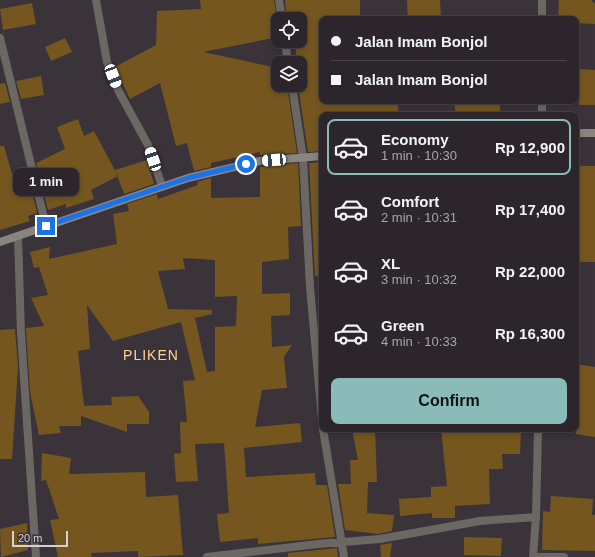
<!DOCTYPE html>
<html lang="en">
<head>
<meta charset="utf-8">
<style>
  :root { --surface:#2c262c; --page:#342e34; --text:#f1f3f6; --muted:#a6a5a9; --line:#484348; --accent:#8bbbb9 }
  body { margin:0; font-family:Helvetica,sans-serif; background:var(--page); color:var(--text); height:100vh; display:flex; flex-direction:column; font-size:15px; white-space:nowrap }
  * { box-sizing:border-box; margin:0 }
  p { font-size:13px; color:var(--muted) }
  .icon { flex:none; width:22px; height:22px; fill:none; stroke:currentColor; stroke-width:2; stroke-linecap:round; stroke-linejoin:round }
  .map { position:relative; flex:1; overflow:hidden }
  .details { position:absolute; left:319px; top:112px; width:260px; height:320px; display:flex; flex-direction:column; background:var(--surface); border-radius:8px; box-shadow:0 2px 6px #0003,0 0 0 1px var(--line) }
  .details>* { flex:none }
  .top-card { position:absolute; left:319px; top:16px; width:260px; height:88px; border-radius:8px; box-shadow:0 2px 6px #0003,0 0 0 1px var(--line); display:grid; align-content:center; height:88px; padding:0 12px; background:var(--surface) }
  .tools { position:absolute; left:271px; top:12px; display:grid; gap:8px }
  .tools a { display:grid; place-items:center; width:36px; height:36px; border-radius:8px; background:var(--surface); box-shadow:0 2px 6px #0003,0 0 0 1px var(--line); font-size:20px }
  .scale { position:absolute; left:12px; bottom:10px; width:56px; box-sizing:border-box; padding-left:4px; border:2px solid #d5d0d5; border-top:0; font-size:11px; line-height:14px; white-space:nowrap; color:#d5d0d5; -webkit-text-stroke:3px #3a333a; paint-order:stroke }
  .end { position:absolute; width:18px; height:18px; margin:-9px; border:5px solid #1a73e8; background:#fff; box-shadow:0 0 0 2px #fff }
  .from { border-radius:50% }
  .bubble { position:absolute; height:28px; border-radius:8px; background:var(--surface); box-shadow:0 2px 6px #0003,0 0 0 1px var(--line); font-size:13px; font-weight:700; line-height:28px; text-align:center }
  .car { position:absolute; width:12px; height:24px; margin:-12px -6px; border-radius:5px; box-shadow:0 0 3px 1px #0007; background:linear-gradient(#fff 24%,#345 0 40%,#fff 0 76%,#345 0 86%,#fff 0) }
  .top-card b { display:flex; align-items:center; gap:14px; height:38px; font-size:15px }
  .top-card b+b { border-top:1px solid var(--line) }
  .top-card i { width:10px; height:10px; background:var(--text) }
  ul { padding:7px 0 0; list-style:none }
  li { display:flex; align-items:center; gap:12px; height:56px; margin:0 8px 6px; padding:0 4px; border:2px solid transparent; border-radius:8px }
  li div { flex:1 }
  li b { display:block; font-size:15px }
  li em { font-style:normal; font-weight:700 }
  li.current { border-color:var(--accent) }
  li>.icon { width:36px; height:36px; stroke-width:1.5 }
  .button { display:flex; gap:8px; margin-top:auto; padding:8px 12px }
  .button a { flex:1; height:46px; border-radius:8px; background:var(--accent); color:#111; font-size:16px; font-weight:700; line-height:46px; text-align:center }
  .map>svg:first-child { display:block }
  .building { fill:#74561e; fill-rule:evenodd }
  .lines { fill:none; stroke-linecap:round; stroke-linejoin:round }
  .minor { stroke:#6b6864; stroke-width:8 }
  .tertiary { stroke:#6b6864; stroke-width:8 }
  .secondary { stroke:#89847e; stroke-width:8 }
  .route { stroke:#1a73e8; stroke-width:5 }
  .labels { text-anchor:middle; dominant-baseline:central; stroke-width:3; stroke-linejoin:round; paint-order:stroke }
  .quarter-label { font-size:14px; letter-spacing:1px; fill:#ffd38e; stroke:#3a333a }
</style>
</head>
<body>
<div class="map">
<svg width="595" height="557" viewBox="0 0 595 557">
  <rect width="100%" height="100%" fill="#3a333a"/>
  <path class="building" d="M200,0H274L278,23V37L203,52L278,68V85H287L297,153L260,155V152L211,163V167L194,171L187,143L176,146L160,83L130,99L115,67L156,45L157,11L201,9Z
    M285,0H360V17H331V19H322V101H398V115H322V151L308,152L298,85H300V63H297L295,41H300V19H287Z
    M407,0H440L441,19H408Z
    M559,0H591L595,4V24L576,23V19H558Z
    M32,3L36,24L3,30L0,9Z
    M65,38L72,52L51,61L45,47Z
    M580,69L595,70V105H579Z
    M41,76L44,95L21,99L16,81Z
    M5,83L10,102L0,104V84Z
    M454,101H499L501,115H456Z
    M78,119L84,136L94,131L118,176L91,190L94,199L66,208V204L48,210L36,163L65,149L57,127Z
    M0,146H4L12,174L26,167L37,213L28,216L30,221L0,230Z
    M147,160L154,184L124,194L115,170Z
    M322,162V275L315,276L309,163Z
    M298,163L301,226L288,227L289,259L262,262V294L290,293V315L271,316L272,347L292,345L284,357L287,388L262,390L255,427L300,423L302,442L244,448L246,477L315,473L316,485H327L335,537L258,544V538L220,542L217,514L229,513L224,443L195,444L198,481L176,482L174,454L181,453L180,422H187L183,381L195,380L181,322L113,341L87,305L90,349L78,351L84,406L112,405L111,397L138,396L149,412V424H127V432L81,416V426H59L61,433L39,435L30,392L26,328L44,326L31,298L48,295L39,267L34,268L30,252L50,247L49,259L117,244L113,214L129,211L127,204L157,194L158,199L198,185L197,182L211,178V198L260,197V167ZM183,258L215,260V297L237,296L236,326L215,327V371L207,372L195,318L212,314V310L168,309L158,271L185,269Z
    M576,166H595V262H576Z
    M15,329L18,367L12,459H0V330Z
    M576,364L595,367V437L576,434Z
    M352,429H375L377,482H368L367,513L394,515L392,531L378,534L345,530L338,484H351L350,460H358Z
    M441,429H521L520,454H502L503,469H489L490,504L455,506V518H432V513L400,516L399,499L431,497V487L447,486Z
    M42,453L71,458L69,474L145,472L146,497L178,495L183,555L138,557V551L91,553L92,557H58L50,520L59,519L46,480L41,481Z
    M551,496L593,499L592,515H595V551L542,550L543,511L550,512Z
    M27,523L28,550L1,557L0,529Z
    M464,537L502,538L501,556L464,555Z
    M392,543L390,557H381L380,545Z
    M337,548L338,557H288V553Z"/>
  <g class="lines">
    <path class="minor" d="M96,0L107,62L118,90L148,145L162,186
      M279,0L282,19
      M542,0V19
      M0,38L46,226
      M285,41L288,63
      M292,85L303,158L310,287L322,420
      M542,101V115
      M323,429L344,557
      M207,557L318,544L380,539L480,521L536,517
      M533,557L536,517L538,429
      M533,557H564"/>
    <path class="tertiary" d="M18,236L21,333L36,557"/>
    <path class="secondary" d="M576,133H595
      M0,242L188,178L260,161L322,156"/>
  </g>
  <g class="lines">
    <path class="route" d="M46,226L188,178L246,164"/>
  </g>
  <g class="labels">
    <g class="quarter-label">
      <text x="151" y="355">PLIKEN</text>
    </g>
  </g>
</svg>
<div class="tools">
<a><svg class="icon" aria-label="locate" viewBox="0 0 24 24"><circle cx="12" cy="12" r="6"/><path d="M12 2v4M12 18v4M2 12h4M18 12h4"/></svg></a>
<a><svg class="icon" aria-label="layers" viewBox="0 0 24 24"><path d="M12 4l9 5-9 5-9-5zM3 14l9 5 9-5"/></svg></a>
</div>
<div class="scale">20 m</div>
<i class="end from" style="left:246px;top:164px"></i>
<i class="end" style="left:46px;top:226px"></i>
<div class="bubble" style="left:13px;top:168px;width:66px">1 min</div>
<i class="car" style="left:113px;top:76px;rotate:159deg"></i>
<i class="car" style="left:153px;top:159px;rotate:341deg"></i>
<i class="car" style="left:274px;top:160px;rotate:266deg"></i>
<div class="top-card">
<b><i class="from"></i>Jalan Imam Bonjol</b>
<b><i></i>Jalan Imam Bonjol</b>
</div>
<section class="details">
<ul>
<li class="current"><svg class="icon" aria-label="car" viewBox="0 0 24 24"><path d="M5 17H2v-5l4-1 3-4h7l3 4 3 1v5h-3M9 17h6M6 11h13"/><circle cx="7" cy="17" r="2"/><circle cx="17" cy="17" r="2"/></svg><div><b>Economy</b><p>1 min · 10:30</p></div><em>Rp 12,900</em></li>
<li><svg class="icon" aria-label="car" viewBox="0 0 24 24"><path d="M5 17H2v-5l4-1 3-4h7l3 4 3 1v5h-3M9 17h6M6 11h13"/><circle cx="7" cy="17" r="2"/><circle cx="17" cy="17" r="2"/></svg><div><b>Comfort</b><p>2 min · 10:31</p></div><em>Rp 17,400</em></li>
<li><svg class="icon" aria-label="car" viewBox="0 0 24 24"><path d="M5 17H2v-5l4-1 3-4h7l3 4 3 1v5h-3M9 17h6M6 11h13"/><circle cx="7" cy="17" r="2"/><circle cx="17" cy="17" r="2"/></svg><div><b>XL</b><p>3 min · 10:32</p></div><em>Rp 22,000</em></li>
<li><svg class="icon" aria-label="car" viewBox="0 0 24 24"><path d="M5 17H2v-5l4-1 3-4h7l3 4 3 1v5h-3M9 17h6M6 11h13"/><circle cx="7" cy="17" r="2"/><circle cx="17" cy="17" r="2"/></svg><div><b>Green</b><p>4 min · 10:33</p></div><em>Rp 16,300</em></li>
</ul>
<div class="button"><a>Confirm</a></div>
</section>
</div>
</body>
</html>
